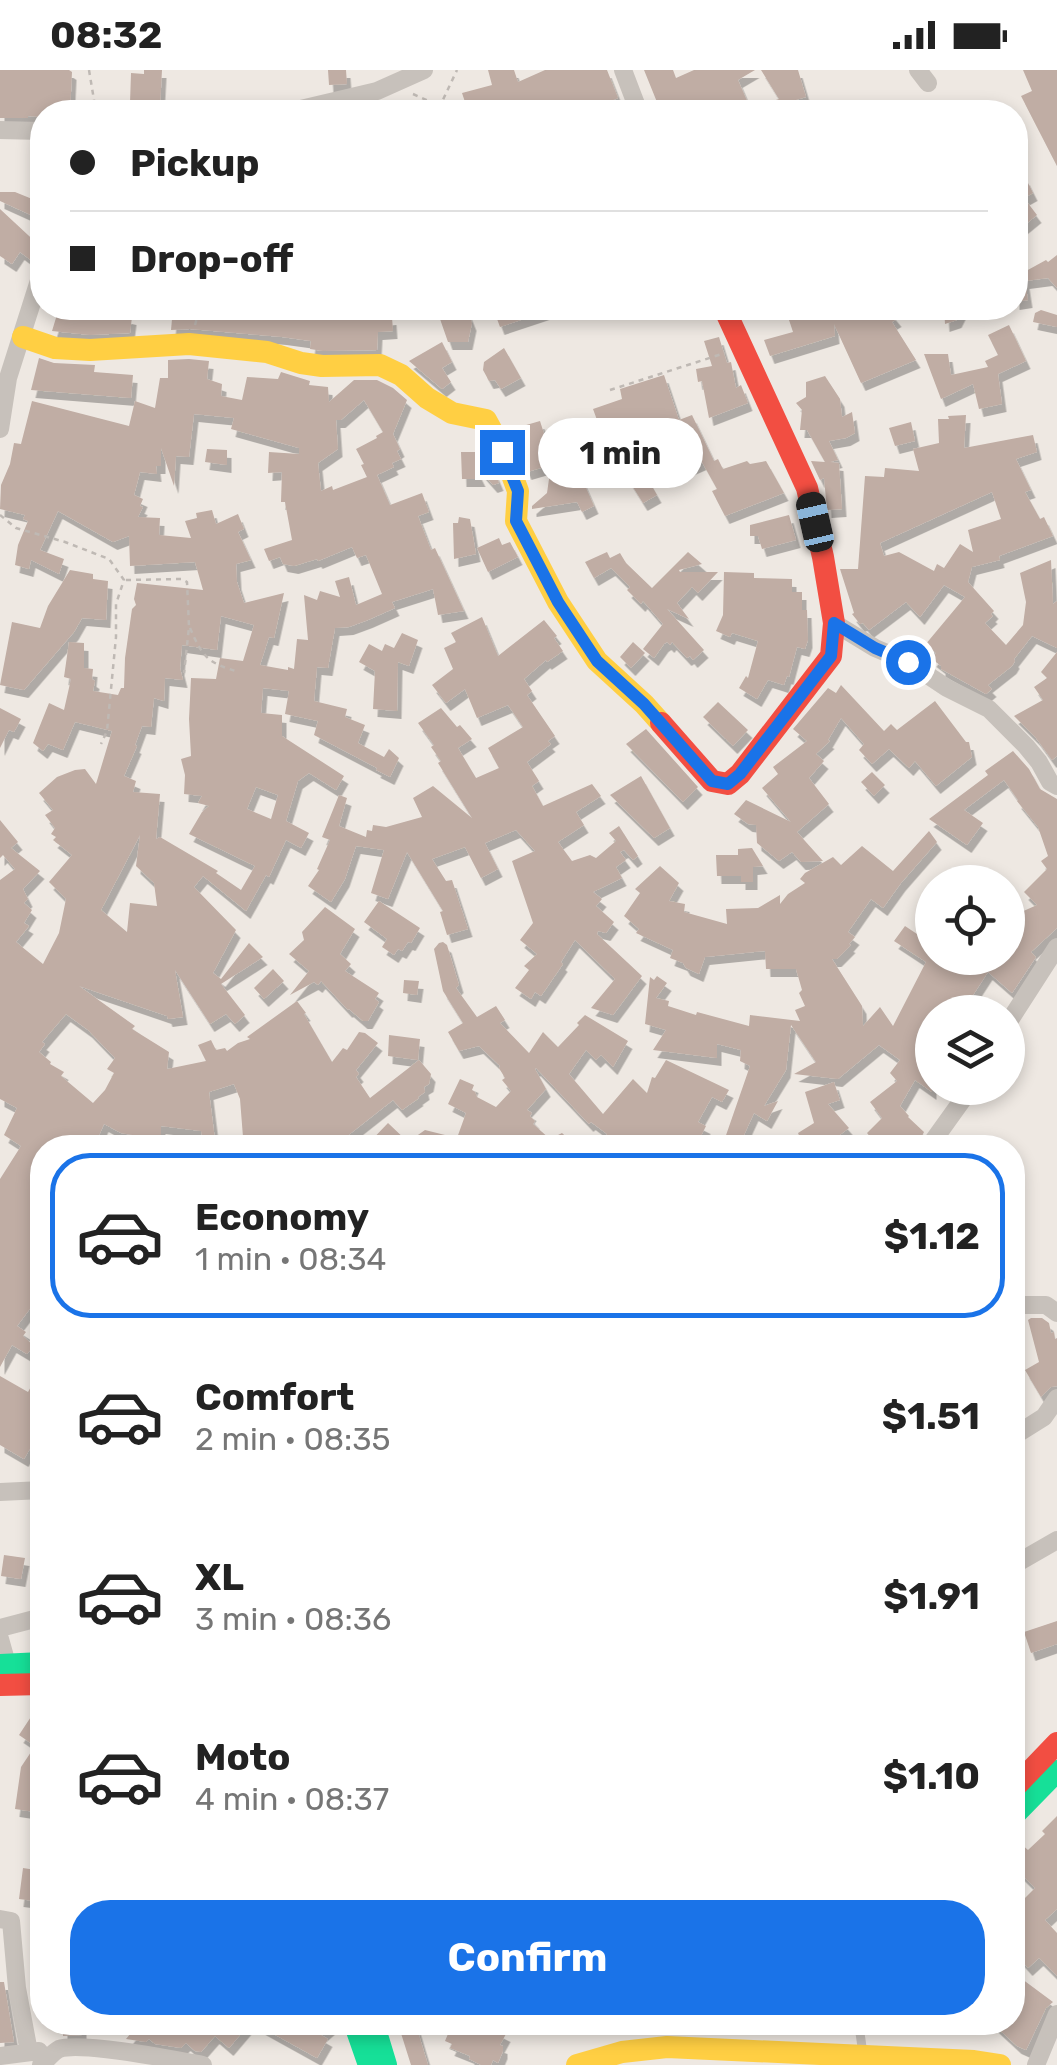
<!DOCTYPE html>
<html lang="en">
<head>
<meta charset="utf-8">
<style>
  :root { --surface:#fff; --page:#f2f2f2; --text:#222; --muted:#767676; --line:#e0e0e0; --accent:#1a73e8 }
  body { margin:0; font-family:Rubik,sans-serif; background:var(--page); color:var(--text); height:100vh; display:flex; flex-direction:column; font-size:38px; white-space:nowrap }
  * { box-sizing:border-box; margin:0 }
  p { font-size:32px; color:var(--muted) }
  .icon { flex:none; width:55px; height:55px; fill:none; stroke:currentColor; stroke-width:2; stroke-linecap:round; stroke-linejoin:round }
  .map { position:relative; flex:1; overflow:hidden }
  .drawer { position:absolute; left:30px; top:1065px; width:995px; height:900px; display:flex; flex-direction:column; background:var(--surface); border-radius:40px; box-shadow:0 5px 15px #0003 }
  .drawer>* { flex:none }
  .banner { position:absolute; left:30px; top:30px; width:998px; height:220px; border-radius:40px; box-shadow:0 5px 15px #0003; display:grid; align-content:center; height:220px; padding:0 40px; background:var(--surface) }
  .buttons { position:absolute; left:915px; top:795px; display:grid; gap:20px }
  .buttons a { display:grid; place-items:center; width:110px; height:110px; border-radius:50%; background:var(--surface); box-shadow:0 5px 15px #0003; font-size:50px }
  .end { position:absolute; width:45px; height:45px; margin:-22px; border:12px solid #1a73e8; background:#fff; box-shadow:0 0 0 5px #fff }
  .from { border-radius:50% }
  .bubble { position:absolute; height:70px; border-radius:35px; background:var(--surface); box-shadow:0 5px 15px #0003; font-size:32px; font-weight:700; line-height:70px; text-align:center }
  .car { position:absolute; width:30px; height:60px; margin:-30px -15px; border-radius:12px; box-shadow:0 0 8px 2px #0007; background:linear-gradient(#222 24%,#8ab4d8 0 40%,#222 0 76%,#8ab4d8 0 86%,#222 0) }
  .banner b { display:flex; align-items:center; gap:35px; height:95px; font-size:38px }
  .banner b+b { border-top:2px solid var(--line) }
  .banner i { width:25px; height:25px; background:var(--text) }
  ul { padding:18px 0 0; list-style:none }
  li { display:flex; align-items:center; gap:30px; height:165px; margin:0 20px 15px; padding:0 20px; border:5px solid transparent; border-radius:40px }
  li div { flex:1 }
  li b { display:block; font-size:38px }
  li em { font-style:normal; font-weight:700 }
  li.selected { border-color:var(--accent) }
  li>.icon { width:90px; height:90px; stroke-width:1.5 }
  .cta { display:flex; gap:20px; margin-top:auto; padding:20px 40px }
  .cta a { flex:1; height:115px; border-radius:40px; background:var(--accent); color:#fff; font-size:40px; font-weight:700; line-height:115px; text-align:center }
  .status { display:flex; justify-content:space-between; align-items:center; height:70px; padding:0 50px; background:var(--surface); direction:ltr }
  .status svg { height:28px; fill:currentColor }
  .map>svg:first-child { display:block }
  .building { fill:#c0ada4; fill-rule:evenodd; filter:url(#shadow) }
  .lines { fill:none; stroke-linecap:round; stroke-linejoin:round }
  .path { stroke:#bfb9b4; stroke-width:2.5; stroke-dasharray:5 5; stroke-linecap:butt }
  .lane { stroke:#c7c1bb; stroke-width:9 }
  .street { stroke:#c7c1bb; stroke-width:18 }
  .fast { stroke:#16e098; stroke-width:22 }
  .slow { stroke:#ffcf43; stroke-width:22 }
  .jam { stroke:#f24e42; stroke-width:22 }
  .route { stroke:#1a73e8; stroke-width:12 }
</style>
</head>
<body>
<div class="status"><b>08:32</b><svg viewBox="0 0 49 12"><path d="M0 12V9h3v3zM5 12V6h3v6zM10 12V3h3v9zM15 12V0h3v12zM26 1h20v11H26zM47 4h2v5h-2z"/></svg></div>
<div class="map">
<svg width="1057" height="1995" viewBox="0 0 1057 1995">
  <defs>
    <filter id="shadow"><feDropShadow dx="4.5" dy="8" stdDeviation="0" flood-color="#0004"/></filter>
  </defs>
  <rect width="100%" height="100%" fill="#eee8e2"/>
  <path class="building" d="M0,0H69L72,2L70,42H42V47L28,46V48H0Z
    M144,0H162L160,36L130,33L131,3L144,4Z
    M328,0H346L347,14L329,15Z
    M488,0H514L518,12L545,0H607L618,28L595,38L597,42H441V38L465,32L462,23L492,15Z
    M644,0H673L676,8L694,0H755L738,10L750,38L779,29L761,0H798L806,27L782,34L785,42H661Z
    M1023,0H1057V96L1021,26L1032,21Z
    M1025,107L1033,123L1024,128L1037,145L1015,163V113Z
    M0,122H15L42,133V150L0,131Z
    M0,139L42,178L32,191L20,182L12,194L0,186Z
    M1015,174L1026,201L1046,190L1048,192L1057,185V218L1048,208L1025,211L1028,230L1015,232Z
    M59,238H77L76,240L102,246L103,241L132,247L130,263L90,265L52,261Z
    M173,238H303L302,247L332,250L333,238H349L381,241V248L392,247L393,261L378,262L377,280L323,281L310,279L311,271L282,267L190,259L171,260Z
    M446,238H466L472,253L468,272H448L440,249L450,246Z
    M493,238H550L551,240L500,257Z
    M785,238H888L897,249L892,252L916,290L861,313L834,254L835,266L770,286L764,270L793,262Z
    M944,238H963L957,250L945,254Z
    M1041,240L1057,245V257L1033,252L1035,243Z
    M1009,255L1026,291L998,304L1002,334L979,339L973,314L941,329L924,284H948L951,305L988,297L985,291L998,285L988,265Z
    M719,267L727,293L731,292L736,318L741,315L748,333L709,348L702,311L698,312L696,299L712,296L704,271Z
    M442,272L452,292L442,298L451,312L442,319L409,291Z
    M504,278L521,308L501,319L495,310L489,311L483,300L484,292Z
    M39,288L54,293L95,295L94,302L133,305L131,328L31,320Z
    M189,289L209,291L207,309L222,314L221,326L242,330L247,307L278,309L281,302L310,311L309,315L328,317L329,332L354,310H377L393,318L407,330L393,364L400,379L397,381L401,389L392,393L394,397L377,405L390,435L422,423L429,442L418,446L431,480L435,478L464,541L438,545L433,519L392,532L395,538L368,550L349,557L335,558L328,598L317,597L314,631L347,639L345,647L365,655L358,673L384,687L389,679L399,688L390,707L376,700L377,698L314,665L318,651L285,644L289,621L263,618L261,643L282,645V666L344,706L336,720L309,703L298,711L286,751L309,763L301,778L286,770L269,807L266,805L246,841L203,806L194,817L236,860L213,903L221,909L249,873L263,887L221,914L245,945L235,954L226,944L210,954L175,900L183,947L168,949L167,946L79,916L135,956L132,959L169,982L167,999L206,991L198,975L211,970L216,980L225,978L227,981L238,973L250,969L247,967L297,931L306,943L304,944L332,992L343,978L347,980L359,962L365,963L378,973L356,1000L359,1004L356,1007L370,1028L419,990L431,1004L429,1014L424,1017L425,1022L418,1027L419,1028L402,1040L393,1030L332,1078H217V1073L243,1067L240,1029L234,1014L209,1022L216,1078H205L201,1061L161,1056V1078H138V1066L121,1063L104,1054L97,1070L90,1068L83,1078H42V1242L32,1236L17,1256L26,1262L23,1266L34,1276L27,1284L12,1275L0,1297V1109L21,1076L4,1065L17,1038L0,1029V810L15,799L3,785L0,788V750L18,772L11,778L40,801L23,819L28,829L24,833L32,840L24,853L29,856L16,872L43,894L59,863L66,829L49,812L72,785L53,770L56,767L51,764L55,758L45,745L53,740L39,723L57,707L75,700L85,699L96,714L112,661L75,652L63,680L48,674L43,681L33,673L49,633L64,640L71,609L64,607L69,572L84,573V598L93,599L92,609L95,611L93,621L118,625L121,618H124L125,588L132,539L136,535L134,529L137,513L203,520L195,492L130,496L129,466L113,472L58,441L40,480L64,489L59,504L31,490L29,499L15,495L18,475L28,451L23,449L25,445L0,439L1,415L10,394L14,373L21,374L32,331L129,356L135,331L155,338L160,308H168V290ZM364,330L383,362L376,366L377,368L356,379L364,394L361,395L367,407L333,420L332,416L321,421L318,393L338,379L336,350H341ZM194,344L234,348L231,359L299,378V384L269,382L268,403L282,402L281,432H285L292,470L264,479L269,491L280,487L283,494L294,496L317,489L318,491L352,477L357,488L366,485L382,524L356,535L349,507L335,511L340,527L320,521L317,530L304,525L308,570L297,569L294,599L288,597V600L260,595L269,567L274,568L284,523L244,533L237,512L236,494L251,490L238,462L244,459L238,444L216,454L212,440L196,443L197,448L185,451L191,468L159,465L160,448L138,447L143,437L140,436L143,429L134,425L140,402L157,404L156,396H161V378L174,416L176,386L189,387ZM221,546L254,555L243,591L220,588L216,609L191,608L189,649L191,686L181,689L185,705L184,724L202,726L198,733L209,736L202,742L189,764L255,796L241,820L216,803L218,801L160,767L156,769L160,724L133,722L136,711L124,706L137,676L135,675L142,656L151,657L154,628L164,631L165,608L183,610L180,598L182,575L217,580ZM256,717L278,725L271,749L247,739ZM140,765L136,796L154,813L157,836L130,833L127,862L101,840ZM66,944L88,960L115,988L107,999L114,1003L105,1020L93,1033L61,1006L64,1002L50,994L51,992L39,982L45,974L42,972Z
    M664,305L679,350L692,345L714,391L718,389L723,399L747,391L750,394L766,391L784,423L725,446L712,421L717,419L702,392L677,403L659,363L630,373L629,376L657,425L643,433L623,401L619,403L610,387L579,402L594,436L582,442L577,432L532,439V436L547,423L551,395L527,402L509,360L540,351L548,376L582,364L579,355L597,350L593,339L622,329L620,319Z
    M825,306L840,329L842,347L852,342L855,363L846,368L829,371L838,390L830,392L839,393L842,439L827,440L824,408L820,410L811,391L825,392L807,360H800L802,340L796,333L806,327V312Z
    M966,345L964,378L1033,365L1037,382L1016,389L1031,420L1025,422L1040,449L1044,447L1053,466L999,486L1000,490L972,497L968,512L994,541L991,544L993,546L985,553L1006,575L1023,555L1026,532L1020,503L1051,490L1053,534L1057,531V578L1032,566L1014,589L1015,591L1012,596L988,615L992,619L986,624L941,599V596L932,589L936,583L925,575L965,527L944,515L920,547L906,532L869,560L863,553L860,554L852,544L854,543L840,499H858L865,406L884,407L885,398L919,401L913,379L939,373L938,349H949L948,346ZM992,422L1001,449L968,460L973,482L960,474L944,498L937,494L934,501L899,482L884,486L880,473Z
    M911,352L915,371L895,376L889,358Z
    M207,379L227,380V395L205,392Z
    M461,382H486L499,413L493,415L478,398L476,399L481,409H462Z
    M789,445L796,470L762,479L758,466H750V455Z
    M459,447L470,449L476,484L454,489L453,453H458Z
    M499,468L502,475L510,472L518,487L488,502L477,478Z
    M607,482L610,488L620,483L626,493L652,518L688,482L702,494L679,500L680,502H718L698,523L692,517L677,533L689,549L667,539L704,580L693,590L690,586L687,588L672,572L670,575L667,572L664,574L654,588L643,579L663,554L643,531L641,534L627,520L630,517L611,498L594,508L585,492Z
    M70,500L93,504V509L108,511L106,550L82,548L74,562L24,620L0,615L12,552L40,558L48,536Z
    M724,502L754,503V508L792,509V522H802V540H807L808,570L805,579L797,577L789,607L787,606L784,615L768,610L757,629L739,618L746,606L748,608L758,571L732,563L730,567L716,561L723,545Z
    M482,547L498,586L544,550L557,566L554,568L563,581L547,592L546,590L524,609L532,621L527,625L555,666L548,671L551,674L527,692L539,711L532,716L543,736L592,714L601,726L576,742L584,755L558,772L572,791L590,785L596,788L616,771L609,763L619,756L638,786L633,790L624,780L620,782L626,790L616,797L622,808L593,822L602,829L596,836L614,852L606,863L598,861L597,864L642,906L613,945L591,938L615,909L575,870L561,892L563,894L541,926L535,922L531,929L515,918L529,900L524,896L537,884L520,870L533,853L512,791L535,781L516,760L485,773L498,799L481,808L465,777L432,789L446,811L452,810L468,859L447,865L440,842L443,841L407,782L388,829L371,823L384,780L356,776L345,809L331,832L308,816L319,800L317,799L330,770L322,767L339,725L347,728L339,756L366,767L367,760L372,761L373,755L386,757L422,747L413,728L433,716L472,748L438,693L441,691L431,677L434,675L418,653L441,638L457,657L460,655L472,669L458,678L476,708L499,698L488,678L523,657L508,635L477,648L465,619L446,633L432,615L453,599L444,578L456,572L451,563Z
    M402,563L418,570L409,596L398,592L397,641L373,639L375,601L359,592L369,574L382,581L385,574L394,578Z
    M633,572L645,583L631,598L620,587Z
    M1057,582V686L1052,690L1036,668L1014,646L1043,630L1034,617L1047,608L1041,602Z
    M841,615L884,661L891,654L897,660L935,631L966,672H969L972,687L936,716L915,691L909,698L889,679L872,694L859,680L864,674L841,648L828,670L830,671L816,684L824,691L809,708L829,734L797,762L823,791L801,792L792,782L779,791L757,773L756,755L748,754L734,744L746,730L791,752L762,718L778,704L773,697L807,671L793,659L828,618L836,623Z
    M718,632L748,660L733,676L703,647Z
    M0,638L21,649L14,662L9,660L0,678Z
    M646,659L698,717L683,732L626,674Z
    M1013,681L1029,699L1040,719L1057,729V858L1031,882L1036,887L1012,923L988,902L962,942H932V1022L915,1010L900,1036L909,1046L908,1047L924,1062L916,1078H879L867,1063L882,1048L870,1032L897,1011L890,1003L900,990L879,975L838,1009L794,1004L816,992L791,955L786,1000L764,1036L778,1031L767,1051L754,1043L738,1078L724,1071L750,996L740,991L741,980L717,974V988L653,980L666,960L645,954L650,907L654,910L657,906L667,913L656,928L669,931L668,936L696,945L697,942L749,956L750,945L800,951L795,940L805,936L799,923L802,920L796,899H766L765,881L705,887L699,904L686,898L683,893L670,888L673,880L636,863L639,859L624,846L640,823L635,819L660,796L679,813L669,831L685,834L684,842L727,854L726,839L758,838L780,825V834L788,824L805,813L800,809L805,803L833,787L841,795L862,776L893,801L929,761L937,772L901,813L883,838L871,829L848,862L855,867L849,874L851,875L837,889H832L862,936L863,956L880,937L893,956L926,892L894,871L905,856L932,874V888H1008V848L1037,835L1024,822L1047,799L1041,791L1048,786L1038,757L1017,731L1018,730L1004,710L964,740L983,753L967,775L929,749L988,705L985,701Z
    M872,702L885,715L874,726L861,712Z
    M641,706L670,758L654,768L610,725Z
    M752,778L763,796L753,797V812H741V806H717L716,785H738V779Z
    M956,797L967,812H938Z
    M379,831L420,858L411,873L408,872L402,881L398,879L394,885L382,877L387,869L364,852Z
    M325,837L355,859L340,884L351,894L345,901L379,923L375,929L379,932L368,951H363L349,939L348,940L321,911L318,915L314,912L290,925L309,901L289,884L304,870L302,862Z
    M443,872L447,875L459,915L456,918L477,947L496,936L505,950L500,953L529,983L543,962L558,977L579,955L577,953L585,945L628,971L613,997L601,985L596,990L586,980L569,1004L603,1044L633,1009L647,1023L652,1007L655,1008L666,990L729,1020L722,1032L712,1027L698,1052L706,1056L695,1078H610L614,1072L606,1066L607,1064L591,1052L589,1054L536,998L535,999L546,1019L527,1040L532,1043L530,1046L535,1051L533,1054L550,1069L562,1063L578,1078H534L538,1076L529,1067L514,1078H364L388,1053L408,1072L425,1060L457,1068L466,1043L448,1034L460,1009L474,1015L472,1020L475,1022L477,1027L496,1037L511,1021L502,1010L505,1008L499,998L500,996L479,976L459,981L448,962L463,953L443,921L434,879L439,873Z
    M273,899L284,911L264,929L254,918Z
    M404,910L419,911L417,925L403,923Z
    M389,965L420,969L418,990L388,986Z
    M834,1012L840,1030L828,1034L849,1058L837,1067L843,1078H813L801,1070L798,1063L814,1053L805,1022Z
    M1031,1248H1042L1049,1253L1051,1263L1054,1262L1055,1269L1057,1268V1316L1051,1317L1041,1327L1025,1300L1039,1292L1028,1250Z
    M42,1297V1358L24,1389L0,1375V1306L28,1322Z
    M4,1485L25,1488L21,1509L1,1506Z
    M1057,1551V1574L1031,1583L1024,1562Z
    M42,1630V1743L15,1739L21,1697L35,1676L19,1665Z
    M1057,1746V1839L1045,1850L1057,1863V1906L1039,1888L1028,1898L1012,1880V1841L1035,1818L1012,1795V1766L1028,1780L1045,1764L1042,1761Z
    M23,1798L42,1801V1832L19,1829Z
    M1022,1909L1053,1932L1046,1938L1026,1980L1017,1976L991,1952H1012V1921Z
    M0,1912H4L14,1972L0,1973Z
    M140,1952H251L229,1978L215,1966L201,1982L195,1981L186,1973L181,1978L155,1974L149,1969L146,1972L126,1969Z
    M252,1952H336L321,1965L328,1969L317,1988Z
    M411,1952H415L428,1995H411L399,1957Z
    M453,1952H482L506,1964L500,1975L503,1976V1981L498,1993L493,1990L491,1995H481L469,1989L470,1986L450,1978L452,1974L445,1971Z
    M63,1953H82V1965L63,1966Z"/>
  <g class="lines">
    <path class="path" d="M89,0L96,42
      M413,24L440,36
      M429,42L440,36L457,0
      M397,238L407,243
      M195,255L200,238
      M610,320L725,283
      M0,445L16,458L65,472L109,489L124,510L116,534V567L107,661L101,674
      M126,510L182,509L187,512L189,557L184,603
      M190,558C203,588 208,593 239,602"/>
    <path class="lane" d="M862,1952L859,1956L863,1984"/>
    <path class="street" d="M623,0L639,42
      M918,0L928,13
      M288,42L377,21L424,0
      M0,60L42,61
      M0,359L8,308L42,201
      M834,553L875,578L908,592L947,618L989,639L1026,676L1039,692L1050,712L1057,716
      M1008,953L1057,877
      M928,1078L971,1018
      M1012,1235H1046L1057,1243
      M1012,1367L1044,1347L1057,1328
      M0,1422L42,1420
      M1012,1496L1057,1470
      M0,1558L42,1547
      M0,1569L7,1594
      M0,1849L11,1851L17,1918L29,1982
      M0,1986L39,1981
      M41,1995C47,1990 53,1982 59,1979C80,1971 176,1990 203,1995
      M1036,1995L1057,1944"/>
    <path class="fast" d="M0,1595L42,1593
      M1012,1747L1057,1701
      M354,1952L369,1995
      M373,1952L386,1995"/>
    <path class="slow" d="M23,267L55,278L90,280L189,274L267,282L301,293L322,296L380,295L401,305L427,328L452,343L486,350L503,381L518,421L516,451L558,532L597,591L644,634L661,653
      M577,1995L622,1982L667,1977L974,1991L1000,1995"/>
    <path class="jam" d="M661,653L712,711L728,714L740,704L831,586L834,553L823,487L807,418L724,238
      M0,1615L42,1614
      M1012,1720L1057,1673"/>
  </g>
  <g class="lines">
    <path class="route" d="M502,382L518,421L516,451L558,532L597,591L644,634L712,711L728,714L740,704L831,586L834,553L875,578L908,592"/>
  </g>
</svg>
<div class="buttons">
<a><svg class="icon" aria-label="locate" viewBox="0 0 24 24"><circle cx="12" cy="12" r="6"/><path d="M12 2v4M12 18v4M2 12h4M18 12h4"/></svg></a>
<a><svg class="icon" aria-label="layers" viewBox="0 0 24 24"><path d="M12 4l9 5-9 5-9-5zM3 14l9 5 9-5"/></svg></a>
</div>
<i class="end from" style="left:908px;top:592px"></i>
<i class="end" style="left:502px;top:382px"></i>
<div class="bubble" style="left:538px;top:348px;width:165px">1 min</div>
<i class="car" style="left:815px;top:452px;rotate:347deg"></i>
<div class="banner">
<b><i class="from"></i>Pickup</b>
<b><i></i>Drop-off</b>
</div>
<section class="drawer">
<ul>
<li class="selected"><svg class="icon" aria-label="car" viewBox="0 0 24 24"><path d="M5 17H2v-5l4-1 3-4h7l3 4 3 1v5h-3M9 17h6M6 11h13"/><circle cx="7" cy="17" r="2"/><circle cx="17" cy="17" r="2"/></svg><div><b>Economy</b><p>1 min · 08:34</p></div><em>$1.12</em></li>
<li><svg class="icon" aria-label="car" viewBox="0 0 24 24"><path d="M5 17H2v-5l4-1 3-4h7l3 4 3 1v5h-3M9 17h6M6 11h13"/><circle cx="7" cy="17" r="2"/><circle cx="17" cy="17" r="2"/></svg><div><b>Comfort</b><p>2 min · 08:35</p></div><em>$1.51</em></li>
<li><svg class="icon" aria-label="car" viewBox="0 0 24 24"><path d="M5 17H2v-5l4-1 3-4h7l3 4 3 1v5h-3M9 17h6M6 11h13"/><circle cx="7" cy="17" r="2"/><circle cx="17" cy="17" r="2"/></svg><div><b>XL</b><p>3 min · 08:36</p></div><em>$1.91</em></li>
<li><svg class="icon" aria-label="car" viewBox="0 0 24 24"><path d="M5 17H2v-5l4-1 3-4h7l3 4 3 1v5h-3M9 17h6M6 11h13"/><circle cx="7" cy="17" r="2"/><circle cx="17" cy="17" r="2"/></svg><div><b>Moto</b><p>4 min · 08:37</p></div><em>$1.10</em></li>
</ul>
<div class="cta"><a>Confirm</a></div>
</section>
</div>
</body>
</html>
